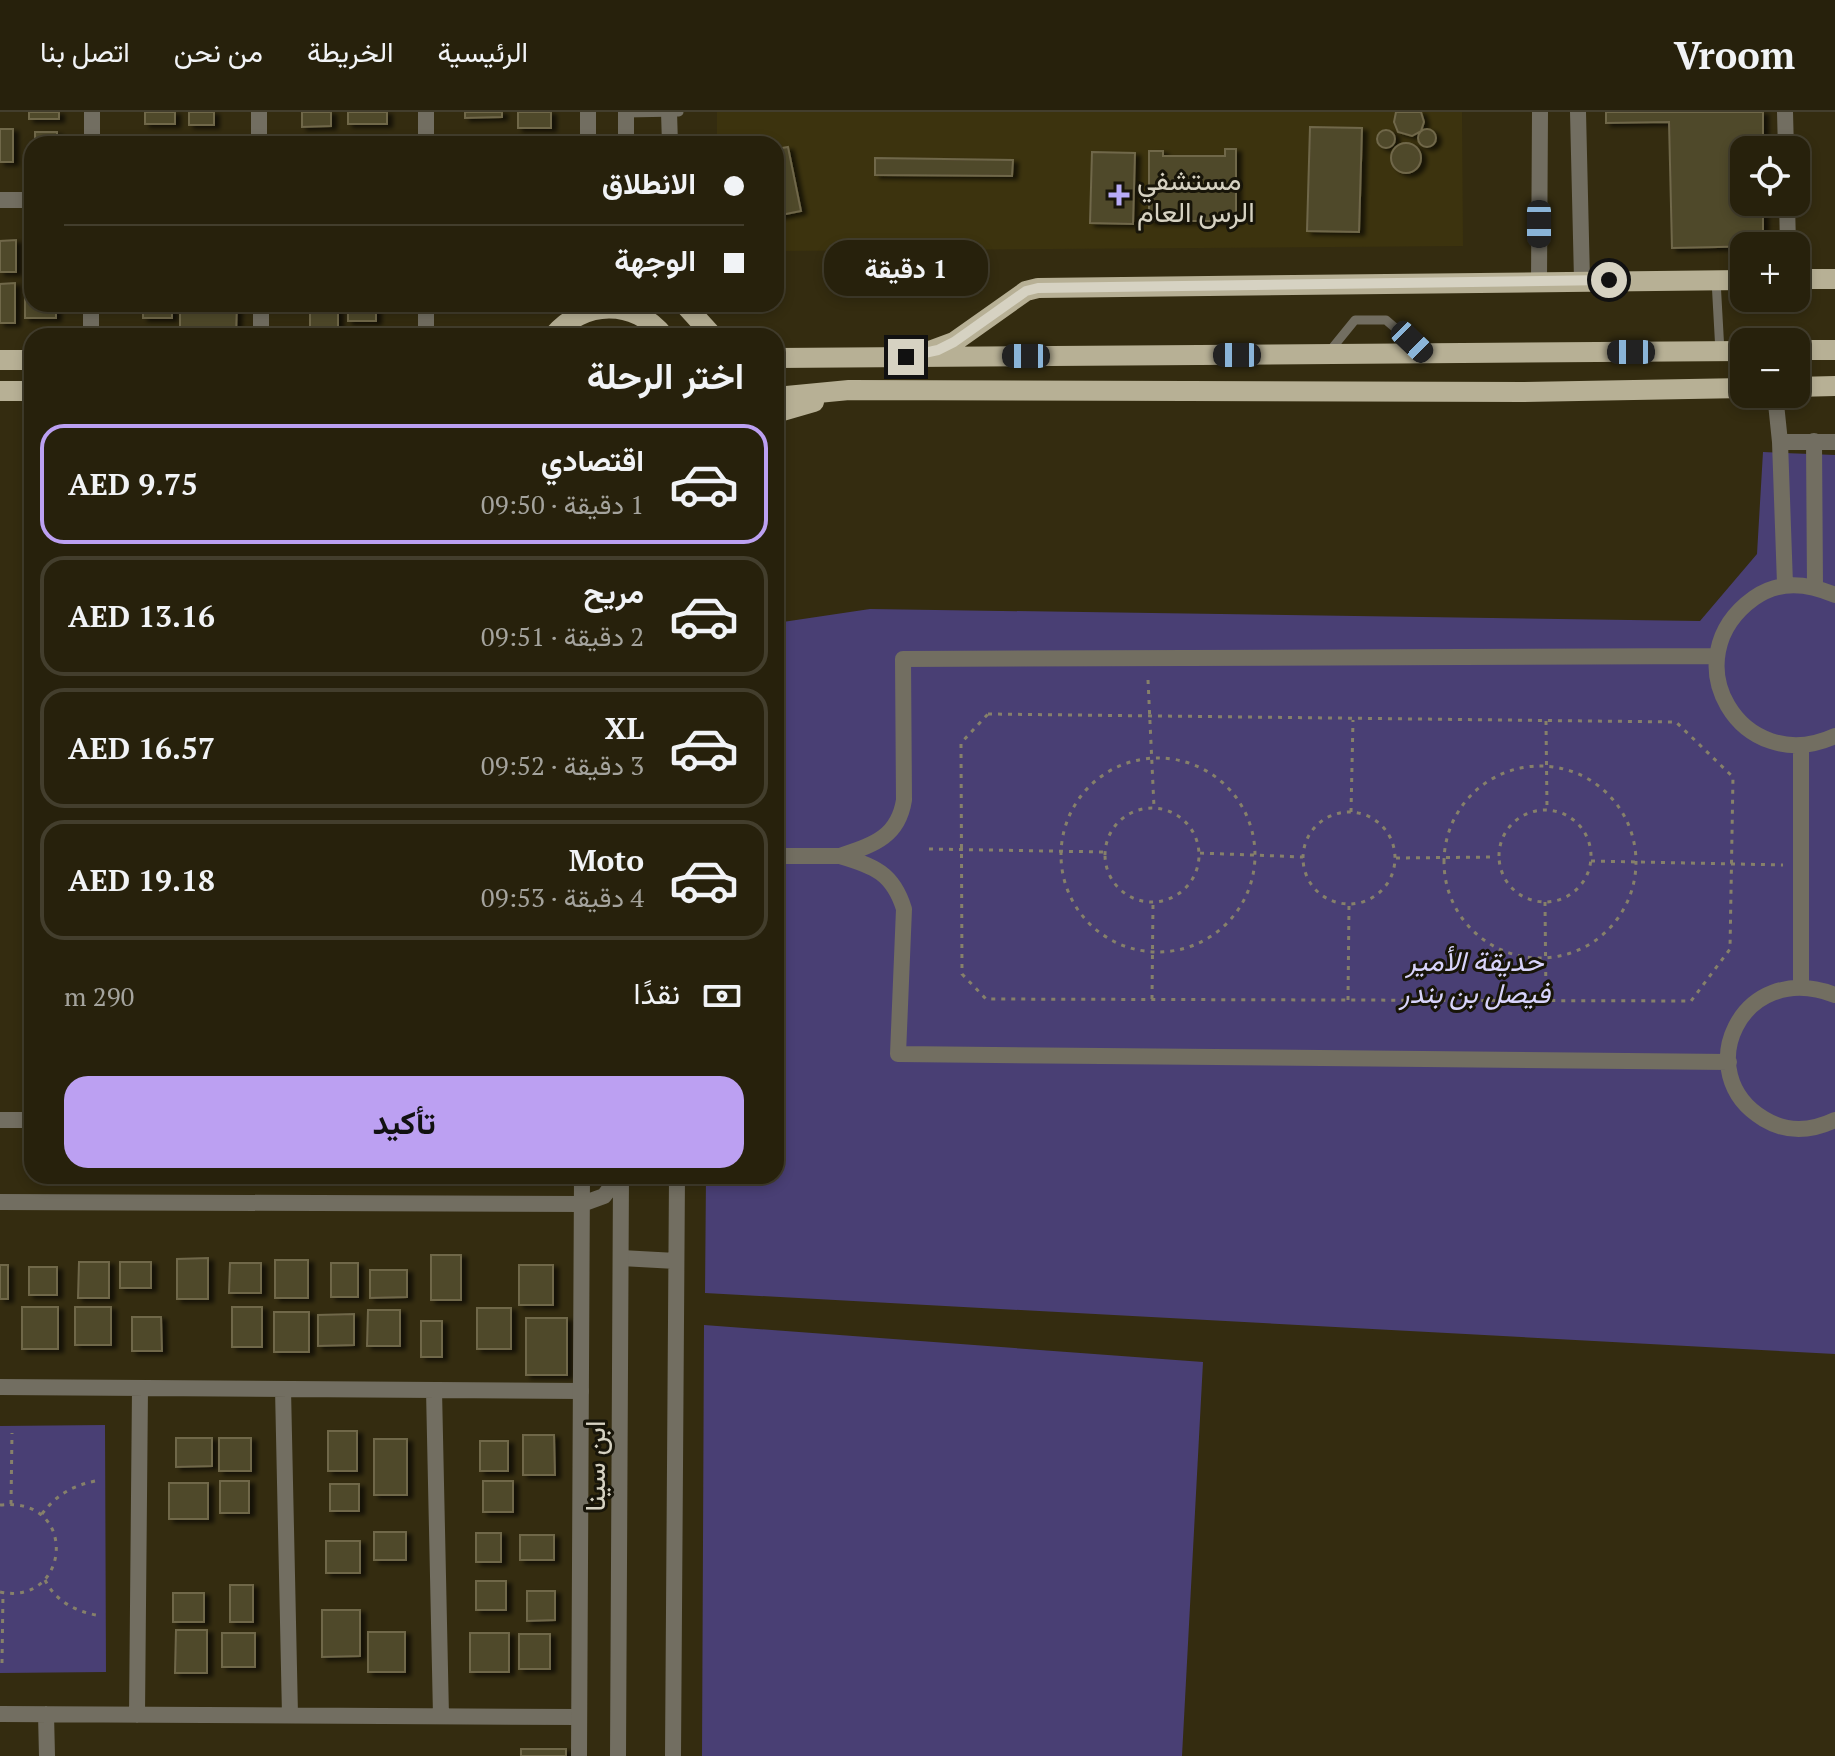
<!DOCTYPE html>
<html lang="ar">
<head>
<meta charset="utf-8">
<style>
  :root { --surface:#27210c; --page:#2f2915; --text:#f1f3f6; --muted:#a4a39d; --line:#433e2d; --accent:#bca0f2 }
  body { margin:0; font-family:"PT Serif",Vazirmatn,serif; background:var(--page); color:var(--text); direction:rtl; height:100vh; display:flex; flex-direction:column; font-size:30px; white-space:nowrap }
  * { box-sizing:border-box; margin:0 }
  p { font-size:26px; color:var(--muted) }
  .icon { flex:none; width:44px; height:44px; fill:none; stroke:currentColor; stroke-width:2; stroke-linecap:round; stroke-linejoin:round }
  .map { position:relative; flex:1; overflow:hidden; direction:ltr }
  .drawer { position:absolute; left:24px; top:216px; width:760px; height:856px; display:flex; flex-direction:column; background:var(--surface); border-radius:24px; box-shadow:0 4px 12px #0003,0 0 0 2px var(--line); direction:rtl }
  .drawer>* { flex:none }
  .top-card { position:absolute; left:24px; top:24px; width:760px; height:176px; border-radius:24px; box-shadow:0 4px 12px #0003,0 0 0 2px var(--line); direction:rtl; display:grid; align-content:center; height:176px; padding:0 40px; background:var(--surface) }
  .tools { position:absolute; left:1730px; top:24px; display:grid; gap:16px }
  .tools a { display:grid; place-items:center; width:80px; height:80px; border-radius:16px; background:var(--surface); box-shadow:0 4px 12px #0003,0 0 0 2px var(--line); font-size:40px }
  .end { position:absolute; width:36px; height:36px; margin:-18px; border:10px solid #d6d2c2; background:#111; box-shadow:0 0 0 4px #111 }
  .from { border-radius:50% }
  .bubble { position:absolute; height:56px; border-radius:24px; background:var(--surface); box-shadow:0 4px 12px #0003,0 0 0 2px var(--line); font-size:26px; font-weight:700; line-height:56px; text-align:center; direction:rtl }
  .car { position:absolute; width:24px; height:48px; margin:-24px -12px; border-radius:10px; box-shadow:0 0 6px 2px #0007; background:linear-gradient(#222 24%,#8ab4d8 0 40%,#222 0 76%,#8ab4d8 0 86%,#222 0) }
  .top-card b { display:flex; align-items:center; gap:28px; height:76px; font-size:30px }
  .top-card b+b { border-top:2px solid var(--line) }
  .top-card i { width:20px; height:20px; background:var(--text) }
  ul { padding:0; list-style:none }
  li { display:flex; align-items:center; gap:24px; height:120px; margin:0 16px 12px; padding:0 24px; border:4px solid var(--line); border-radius:24px }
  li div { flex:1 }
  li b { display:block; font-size:30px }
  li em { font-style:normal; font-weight:700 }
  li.current { border-color:var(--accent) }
  li>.icon { width:72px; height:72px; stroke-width:1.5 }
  h2 { padding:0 40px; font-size:36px; line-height:96px }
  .pay { display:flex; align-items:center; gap:20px; height:88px; padding:0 40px; font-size:30px }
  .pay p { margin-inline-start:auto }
  .button { display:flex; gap:16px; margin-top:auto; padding:16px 40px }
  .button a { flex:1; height:92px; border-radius:24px; background:var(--accent); color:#111; font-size:32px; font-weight:700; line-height:92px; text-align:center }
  header { display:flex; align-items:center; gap:48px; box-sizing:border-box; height:112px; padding:0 40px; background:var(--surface); border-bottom:2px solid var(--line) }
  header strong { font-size:38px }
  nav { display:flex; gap:44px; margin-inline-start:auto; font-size:28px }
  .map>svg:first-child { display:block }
  .built { fill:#3c330e }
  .green { fill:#493f74 }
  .building { fill:#50482c; stroke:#6f674a; stroke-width:2; filter:url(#shadow) }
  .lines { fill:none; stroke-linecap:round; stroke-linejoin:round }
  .path { stroke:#86806a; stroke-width:3; stroke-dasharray:4 6; stroke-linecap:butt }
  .service { stroke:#726e61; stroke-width:9 }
  .minor { stroke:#726e61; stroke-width:16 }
  .tertiary { stroke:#726e61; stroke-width:16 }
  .primary { stroke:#b7b095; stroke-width:20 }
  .route { stroke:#d6d2c2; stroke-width:10 }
  .poi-dot { fill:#b7abf8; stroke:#181509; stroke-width:3 }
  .labels { text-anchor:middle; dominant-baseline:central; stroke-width:6; stroke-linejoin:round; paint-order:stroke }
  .poi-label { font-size:28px; fill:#d6d2c2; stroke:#181509; text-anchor:start }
  .park-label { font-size:28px; font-style:italic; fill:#d8d4fb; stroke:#181509 }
  .street-label { font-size:28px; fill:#d6d2c2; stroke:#181509 }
</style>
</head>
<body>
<header>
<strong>Vroom</strong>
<nav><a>الرئيسية</a><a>الخريطة</a><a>من نحن</a><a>اتصل بنا</a></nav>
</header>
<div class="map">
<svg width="1835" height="1644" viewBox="0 0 1835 1644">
  <defs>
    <filter id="shadow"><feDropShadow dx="5" dy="3" stdDeviation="2" flood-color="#0009"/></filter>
  </defs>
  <rect width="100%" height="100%" fill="#342c10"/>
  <path class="built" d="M717,0H1462L1463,134L776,139V32H717Z"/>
  <path class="green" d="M1763,340L1835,343V1242L705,1181L706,1064H776V511L870,497L1700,509L1757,442Z
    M704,1213L1203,1250L1182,1644H702Z
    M105,1313L106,1560L0,1561V1314Z"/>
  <path class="building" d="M29,0H59V7H29Z
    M145,0H175V12H145Z
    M189,0H214V13H189Z
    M302,0H331V14L302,15Z
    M348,0H387V12H348Z
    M465,0H502V5L465,6Z
    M518,0H551V16H518Z
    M1396,0H1421L1424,10L1421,19L1412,24L1398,20L1394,10Z
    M1606,0H1763V38H1744V90H1763V134L1672,136L1669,10L1606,11Z
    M1310,15L1362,16L1359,120L1307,119Z
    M0,17H13V50H0Z
    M1418 26a9 9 0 1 1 18 0a9 9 0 1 1-18 0Z
    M1377 27a9 9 0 1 1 18 0a9 9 0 1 1-18 0Z
    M35,20H57V32H35Z
    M347,23H381V32H347Z
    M516,23H550V32H516Z
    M468,24H508V32H468Z
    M1391 46a15 15 0 1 1 30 0a15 15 0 1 1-30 0Z
    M788,35L801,99L776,104V37Z
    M1225,37H1236V109H1149V39H1163V44H1225Z
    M1092,40L1135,41L1133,112L1090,111Z
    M875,46L1013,48L1012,64L875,63Z
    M16,128V160H0V129Z
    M26,129H32V163H26Z
    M15,171V211H0V172Z
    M25,172H32V192H56V206H25Z
    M143,192H172V206H143Z
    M180,192H237L236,223L180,224Z
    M310,192H338V216L310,217Z
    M348,192H376V209H348Z
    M431,1143H461V1188H431Z
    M208,1146V1187H177V1147Z
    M275,1148H308V1186H275Z
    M79,1150H109V1186H78Z
    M120,1150H151V1176H120Z
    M230,1151H261V1181H229Z
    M331,1151H358V1185H331Z
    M0,1153H8V1187H0Z
    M519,1153H553V1193H519Z
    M29,1155H57V1183H29Z
    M370,1158H407V1185L370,1186Z
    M22,1195H58V1237H22Z
    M75,1195H111V1233H75Z
    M232,1195H262V1235H232Z
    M477,1196H511V1237H477Z
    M368,1198H400V1234H367Z
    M274,1200H309V1240H274Z
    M354,1202V1233L318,1234V1203Z
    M132,1205H161L162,1239H132Z
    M526,1206H567V1263H526Z
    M421,1209H442V1245H421Z
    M328,1319H357V1359H328Z
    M523,1323H554L555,1363H523Z
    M176,1326H212V1354L176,1355Z
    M219,1326H251V1359H219Z
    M374,1327H407V1383H374Z
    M480,1329H508V1359H480Z
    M220,1369H249V1401H220Z
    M483,1369H513V1400H483Z
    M169,1371H208V1407H169Z
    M330,1372H359V1399H330Z
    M374,1420H406V1448H374Z
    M476,1421H501V1450H476Z
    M520,1423H554V1448H520Z
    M326,1429H360V1461H326Z
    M476,1469H506V1498H476Z
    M230,1473H253V1510H230Z
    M527,1479H555V1508L527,1509Z
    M173,1481H204V1510H173Z
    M322,1498H360V1544L322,1545Z
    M176,1518H207V1561H175Z
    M368,1520H405V1560H368Z
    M222,1521H255V1555H222Z
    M470,1521H509V1560H470Z
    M519,1522H550V1557H519Z
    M521,1637H566V1644H521Z"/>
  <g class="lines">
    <path class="path" d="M1148,568L1154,695
      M988,602L1676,610L1733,665L1730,837L1691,889L986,887L962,862L961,631Z
      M1546,609L1547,697
      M1061 743a97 97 0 1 1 194 0a97 97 0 1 1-194 0Z
      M1444 750a96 96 0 1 1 192 0a96 96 0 1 1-192 0Z
      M1105 743a47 47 0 1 1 94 0a47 47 0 1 1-94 0Z
      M1499 744a46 46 0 1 1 92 0a46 46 0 1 1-92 0Z
      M1303 746a46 46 0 1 1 92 0a46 46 0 1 1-92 0Z
      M1351,700L1353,608
      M929,737L1105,740
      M1200,741L1303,745
      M1396,746L1496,745
      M1591,749L1783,753
      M1545,790L1546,889
      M1152,887L1153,791
      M1348,888L1349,793
      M11,1392L12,1321
      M0,1393C80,1384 70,1495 0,1480
      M42,1402C56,1383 72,1374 95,1369
      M45,1468C55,1488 74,1499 96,1503
      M2,1551L3,1481"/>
    <path class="service" d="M626,1L679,0
      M1716,168L1720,240
      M1329,240L1355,208H1386L1422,239"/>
    <path class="minor" d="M259,0V32
      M669,0L670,32
      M1785,0L1786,38
      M92,32V0
      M426,32V0
      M0,88H32
      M1787,90L1788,134
      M261,192V224
      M91,224V192
      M426,224V192
      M1775,282L1780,330L1785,472
      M1814,329L1815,474
      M1780,330H1835
      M1835,483C1807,471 1780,468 1754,486C1670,546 1741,667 1835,624
      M1716,544L903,547L904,688C898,726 872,733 840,744C874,754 893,761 904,797L898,942L1729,950
      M1801,633V875
      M776,744H840
      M1835,883C1740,846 1689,963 1764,1007C1787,1021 1812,1019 1835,1008
      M621,1146L676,1149
      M0,1275L581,1279
      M283,1277L290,1603
      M434,1278L441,1604
      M0,1602L579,1605
      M46,1602L47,1644
      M137,1603L140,1276
      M673,1644L677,1064"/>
    <path class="tertiary" d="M588,0V32
      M1578,0L1582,168
      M626,32V0
      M1539,169L1540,0
      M0,1008H32
      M0,1090L582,1092L604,1084L619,1064
      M579,1644L582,1064
      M618,1644L621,1064"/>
    <path class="primary" d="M1796,167H1835
      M684,192L713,224
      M553,224C583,188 635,187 664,224
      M1796,238H1835
      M927,240L954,230L1026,179L1038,176L1744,168
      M776,246L1744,239
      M0,248H32
      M1796,275L1835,274
      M0,279H32
      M776,285L849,278L1524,280L1744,276
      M776,301L814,290"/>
  </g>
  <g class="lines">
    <path class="route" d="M906,245L938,238L954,230L1026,179L1038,176L1609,168"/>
  </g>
  <path class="poi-dot" d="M1115 71h8v8h8v8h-8v8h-8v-8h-8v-8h8z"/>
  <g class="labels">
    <g class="poi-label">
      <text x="1137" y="67">مستشفي<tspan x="1137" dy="32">الرس العام</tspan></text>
    </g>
    <g class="park-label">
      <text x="1475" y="848">حديقة الأمير<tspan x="1475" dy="32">فيصل بن بندر</tspan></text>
    </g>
    <g class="street-label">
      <text transform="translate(594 1354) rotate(-90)">ابن سينا</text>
    </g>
  </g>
</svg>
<div class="tools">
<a><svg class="icon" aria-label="locate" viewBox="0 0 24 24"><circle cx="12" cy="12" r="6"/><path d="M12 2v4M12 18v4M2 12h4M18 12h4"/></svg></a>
<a>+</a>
<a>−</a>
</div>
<i class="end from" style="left:1609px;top:168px"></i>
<i class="end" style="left:906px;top:245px"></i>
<div class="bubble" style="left:824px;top:128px;width:164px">1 دقيقة</div>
<i class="car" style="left:1539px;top:112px;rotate:180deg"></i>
<i class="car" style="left:1412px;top:230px;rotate:134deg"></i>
<i class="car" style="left:1631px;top:240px;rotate:270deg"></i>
<i class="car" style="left:1237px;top:243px;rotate:270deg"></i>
<i class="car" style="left:1026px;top:244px;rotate:270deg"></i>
<div class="top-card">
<b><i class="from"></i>الانطلاق</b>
<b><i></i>الوجهة</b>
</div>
<section class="drawer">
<h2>اختر الرحلة</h2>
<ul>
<li class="current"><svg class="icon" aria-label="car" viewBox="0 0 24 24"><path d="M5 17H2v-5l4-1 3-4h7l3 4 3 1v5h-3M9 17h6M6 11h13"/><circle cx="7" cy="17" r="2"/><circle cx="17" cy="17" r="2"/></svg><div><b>اقتصادي</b><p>1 دقيقة · 09:50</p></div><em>AED 9.75</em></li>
<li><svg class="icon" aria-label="car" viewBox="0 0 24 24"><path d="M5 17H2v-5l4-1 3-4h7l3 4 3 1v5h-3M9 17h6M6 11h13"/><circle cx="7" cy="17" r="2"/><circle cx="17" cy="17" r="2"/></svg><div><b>مريح</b><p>2 دقيقة · 09:51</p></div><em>AED 13.16</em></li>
<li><svg class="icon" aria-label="car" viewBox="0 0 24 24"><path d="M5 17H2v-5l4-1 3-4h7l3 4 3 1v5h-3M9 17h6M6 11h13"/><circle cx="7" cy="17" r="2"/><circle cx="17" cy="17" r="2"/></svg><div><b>XL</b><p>3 دقيقة · 09:52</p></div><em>AED 16.57</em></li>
<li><svg class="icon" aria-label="car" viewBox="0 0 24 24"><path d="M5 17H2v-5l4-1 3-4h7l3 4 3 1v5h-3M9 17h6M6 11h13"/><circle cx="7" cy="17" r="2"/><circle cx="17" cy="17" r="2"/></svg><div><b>Moto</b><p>4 دقيقة · 09:53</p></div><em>AED 19.18</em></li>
</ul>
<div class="pay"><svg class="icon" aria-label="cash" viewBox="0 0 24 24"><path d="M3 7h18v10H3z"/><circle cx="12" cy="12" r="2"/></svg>نقدًا<p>290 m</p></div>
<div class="button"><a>تأكيد</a></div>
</section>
</div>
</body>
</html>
